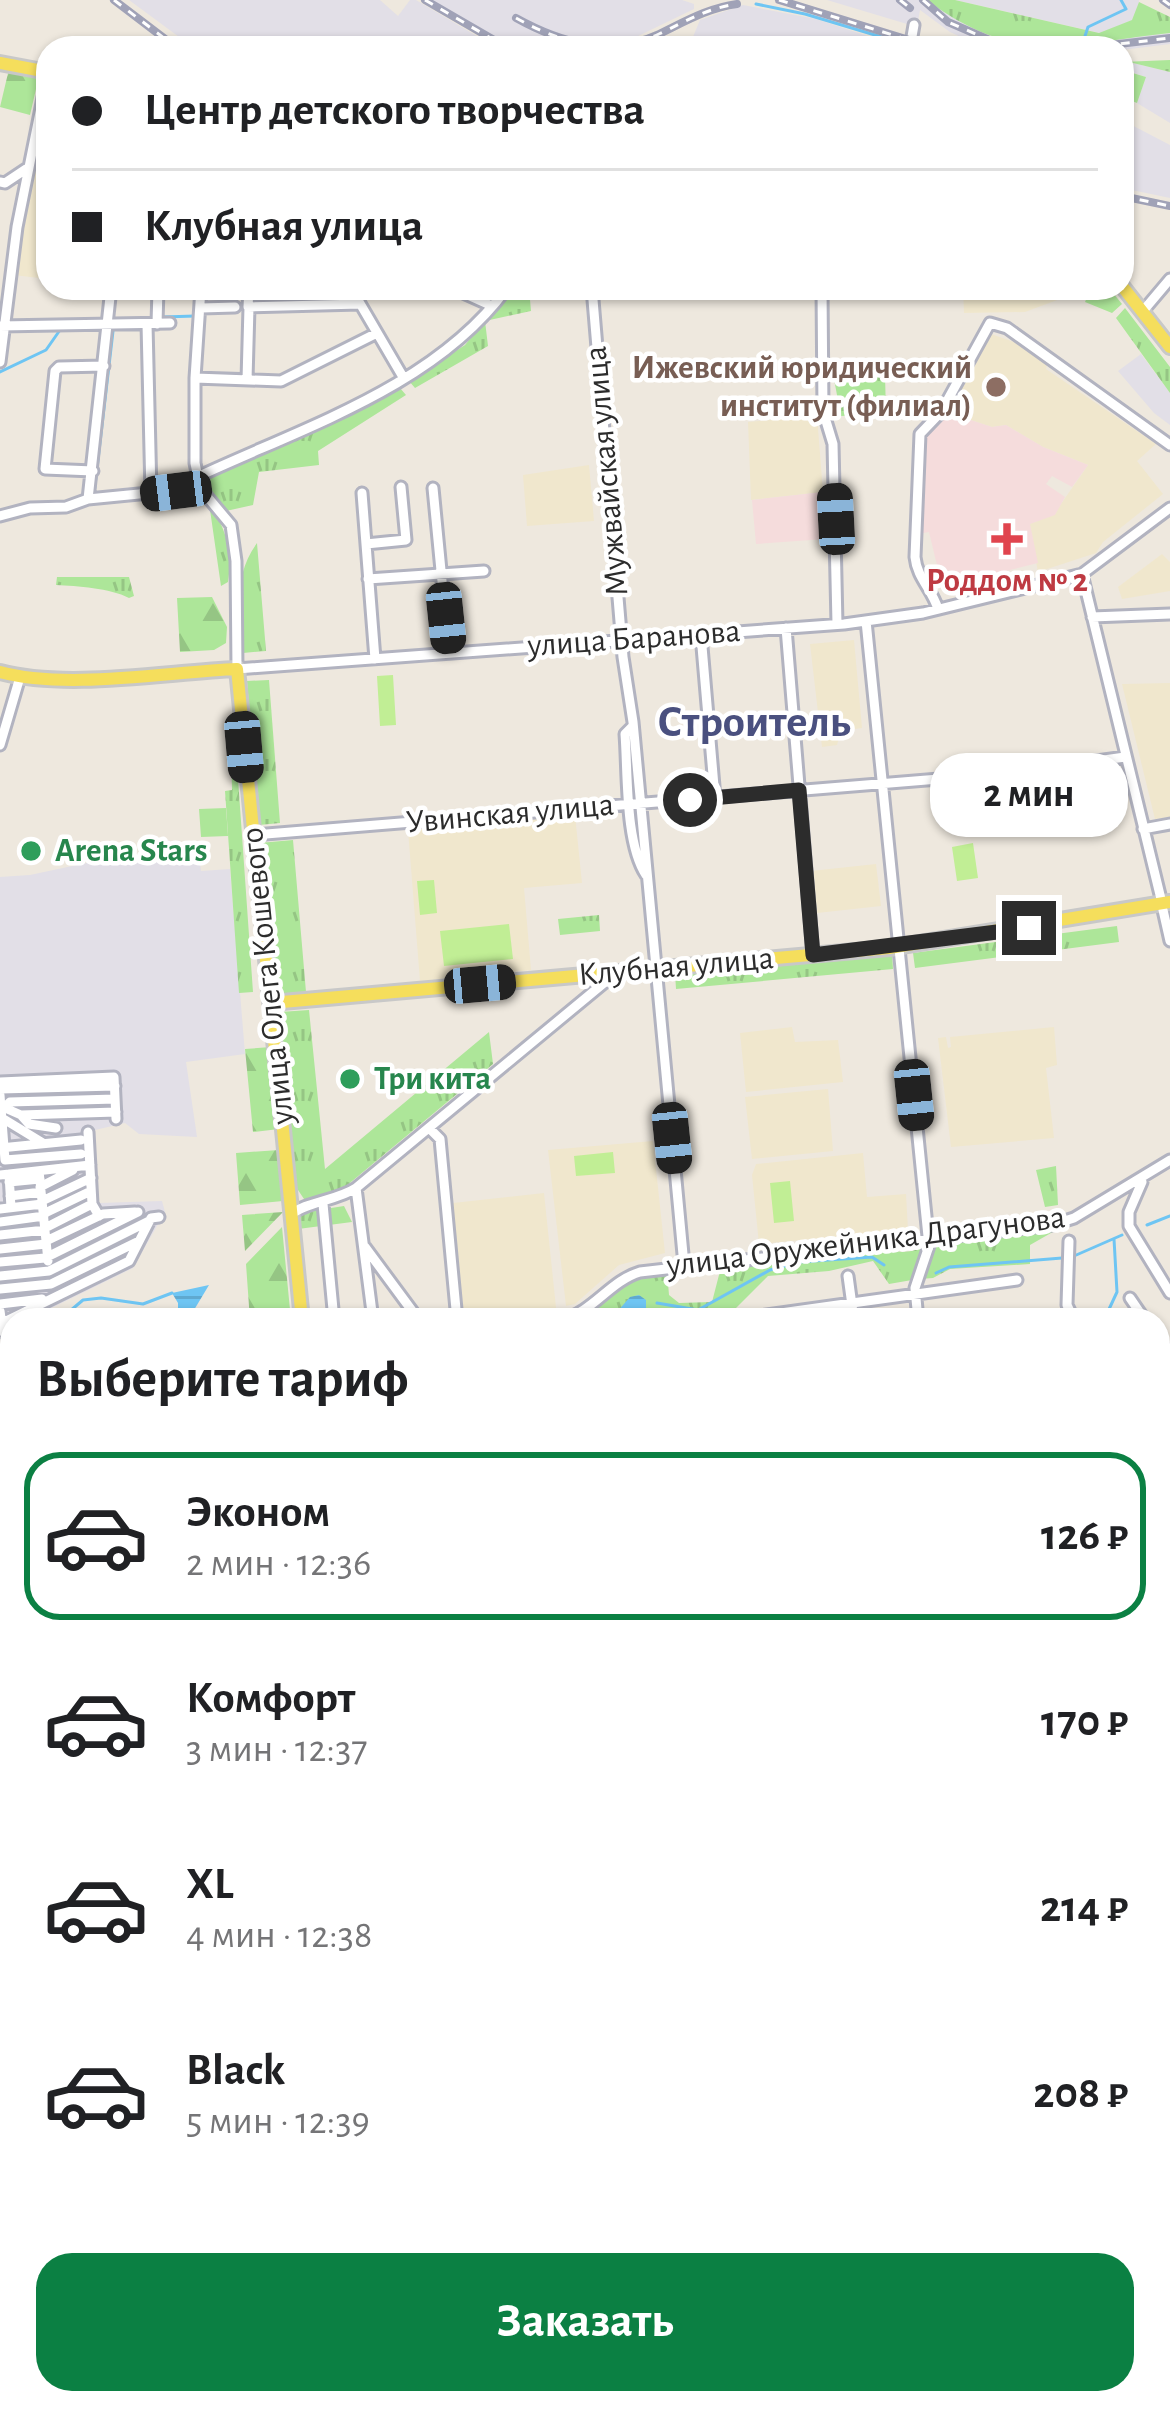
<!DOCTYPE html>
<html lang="ru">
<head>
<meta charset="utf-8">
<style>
  :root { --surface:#fff; --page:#f6f6f6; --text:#202124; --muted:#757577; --line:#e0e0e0; --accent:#0b8043 }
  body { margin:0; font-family:"Alegreya Sans",sans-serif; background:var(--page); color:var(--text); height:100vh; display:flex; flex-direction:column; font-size:45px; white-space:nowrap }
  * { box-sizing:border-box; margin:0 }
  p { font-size:39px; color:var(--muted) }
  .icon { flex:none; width:66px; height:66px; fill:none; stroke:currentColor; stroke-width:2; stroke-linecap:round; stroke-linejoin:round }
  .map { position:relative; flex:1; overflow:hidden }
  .panel { position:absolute; left:0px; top:1308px; width:1170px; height:1107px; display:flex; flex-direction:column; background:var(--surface); border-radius:36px 36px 0 0; box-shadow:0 3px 9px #0004 }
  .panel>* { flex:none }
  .hud { position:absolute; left:36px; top:36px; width:1098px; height:264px; border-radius:36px; box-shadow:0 3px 9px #0004; display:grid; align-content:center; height:264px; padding:0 36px; background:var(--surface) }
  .end { position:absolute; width:54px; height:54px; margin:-27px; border:15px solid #2c2c2c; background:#fff; box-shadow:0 0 0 6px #fff }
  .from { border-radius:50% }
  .bubble { position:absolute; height:84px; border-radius:36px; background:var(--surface); box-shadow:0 3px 9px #0004; font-size:39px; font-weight:600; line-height:84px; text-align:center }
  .car { position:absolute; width:36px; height:72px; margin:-36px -18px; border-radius:15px; box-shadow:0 0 9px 3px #0007; background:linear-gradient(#222 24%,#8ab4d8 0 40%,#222 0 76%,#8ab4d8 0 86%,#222 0) }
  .hud b { display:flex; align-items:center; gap:42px; height:114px; font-size:45px }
  .hud b+b { border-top:3px solid var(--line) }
  .hud i { width:30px; height:30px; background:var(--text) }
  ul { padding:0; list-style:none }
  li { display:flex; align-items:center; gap:36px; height:168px; margin:0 24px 18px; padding:0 12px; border:6px solid transparent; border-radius:36px }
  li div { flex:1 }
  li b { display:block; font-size:45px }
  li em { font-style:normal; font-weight:600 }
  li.active { border-color:var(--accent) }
  li>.icon { width:108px; height:108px; stroke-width:1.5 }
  h2 { padding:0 36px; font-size:54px; line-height:144px }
  .cta { display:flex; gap:24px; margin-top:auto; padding:24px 36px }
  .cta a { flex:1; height:138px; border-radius:36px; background:var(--accent); color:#fff; font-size:48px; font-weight:600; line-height:138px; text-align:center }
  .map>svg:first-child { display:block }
  .industrial { fill:#e2dfe7 }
  .education { fill:#f0e7cd }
  .medical { fill:#f5dcdc }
  .grass { fill:url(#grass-tufts) }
  .forest { fill:url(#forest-firs) }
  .pitch { fill:#c1ee95 }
  .water { fill:url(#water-rules) }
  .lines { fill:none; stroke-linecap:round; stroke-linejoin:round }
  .stream { stroke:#6ec5f3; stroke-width:3 }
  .minor-casing { stroke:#b2b3c0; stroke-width:15 }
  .major-casing { stroke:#c8c8c8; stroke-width:18 }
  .minor { stroke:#fff; stroke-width:9 }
  .major { stroke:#f5de5c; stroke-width:12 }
  .rail-casing { stroke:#a0a2b7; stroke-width:8 }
  .rail { stroke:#fff; stroke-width:3; stroke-dasharray:9; stroke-linecap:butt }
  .route { stroke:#2c2c2c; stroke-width:15 }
  .education-dot { fill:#8d6e63; stroke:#fff; stroke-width:4.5 }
  .health-dot { fill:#e0444e; stroke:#fff; stroke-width:4.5 }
  .leisure-dot { fill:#2e9e5b; stroke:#fff; stroke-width:4.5 }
  .labels { text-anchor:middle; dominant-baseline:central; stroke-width:9; stroke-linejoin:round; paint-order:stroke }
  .education-label { font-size:33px; font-weight:bold; fill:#785e54; stroke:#fff; text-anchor:end }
  .street-label { font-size:33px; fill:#2c2c2c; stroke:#fff }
  .health-label { font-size:33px; font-weight:bold; fill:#be3a42; stroke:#fff }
  .leisure-label { font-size:33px; font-weight:bold; fill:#27864d; stroke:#fff; text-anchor:start }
  .district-label { font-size:45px; font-weight:bold; fill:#4a507f; stroke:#fff }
</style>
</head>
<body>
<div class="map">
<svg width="1170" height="2414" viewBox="0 0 1170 2414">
  <defs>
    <pattern id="grass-tufts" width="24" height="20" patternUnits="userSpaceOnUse" patternTransform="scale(3)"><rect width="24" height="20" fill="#ade699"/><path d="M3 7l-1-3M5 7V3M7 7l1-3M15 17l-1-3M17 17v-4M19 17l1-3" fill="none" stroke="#95c584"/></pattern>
    <pattern id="forest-firs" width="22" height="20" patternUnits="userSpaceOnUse" patternTransform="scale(3)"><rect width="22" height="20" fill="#ade699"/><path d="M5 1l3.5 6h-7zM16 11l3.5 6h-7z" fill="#95c584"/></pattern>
    <pattern id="water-rules" width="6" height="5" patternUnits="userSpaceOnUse" patternTransform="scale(3)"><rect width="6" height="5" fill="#6ec5f3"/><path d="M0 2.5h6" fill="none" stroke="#5fa9d0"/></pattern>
  </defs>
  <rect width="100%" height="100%" fill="#eee8de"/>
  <path class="industrial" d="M129,0H380L398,16L410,0H416L497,48H194Z
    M431,0H682L694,4V9L634,38L601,42L600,48H531L485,33Z
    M827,0H927L988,37L1032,46L1170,33V44L1122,50L984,48L950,32L920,10L917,27Z
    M955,0H1139V2L1133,20L1100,33Z
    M743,5L816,19L904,48H652L690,44L700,20Z
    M1129,62L1170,72V123L1137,103L1146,77L1125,70Z
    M1122,120L1170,145V198L1122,188Z
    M1141,354L1170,393V425L1154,413L1118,371Z
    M199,857L201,871L230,869L245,1054L186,1062L197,1137L139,1134L125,1123L95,1130L98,1203L162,1201L165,1212L133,1268L27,1320H12V1327L0,1333V877L30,875L105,859Z"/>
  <path class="education" d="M35,155L48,158L44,200L48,202V279L14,275Z
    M963,288H1064L1068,296L1025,312L964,313Z
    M991,334L1014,342L1047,365L1046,369L1156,444L1137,461L1163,494L1103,542L1096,553L1038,572L1029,524L1054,514L1088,465L1043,447L1006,425L992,427L946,412Z
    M817,416L823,492L751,500L748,422Z
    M589,465L594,521L527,526L523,475Z
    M1162,554L1170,562V591L1122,599L1118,587Z
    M854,640L862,728L841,731L837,745L822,747L810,644Z
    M1170,683V817L1155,819L1122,684Z
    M575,815L582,883L524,888L531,970L420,981L408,830Z
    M876,864L881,906L817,913L811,871Z
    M792,1027L795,1042L838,1040L843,1082L746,1092L740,1033Z
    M1054,1027L1057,1065L1046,1068L1054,1138L951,1147L938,1038L946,1037L948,1048L951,1047L950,1037Z
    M828,1089L833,1151L752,1159L745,1097Z
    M653,1141L665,1253L619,1265L575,1304L566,1306L548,1150Z
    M863,1153L867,1197L906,1194L908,1230L759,1244L752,1175L756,1164Z
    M544,1193L557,1317L462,1320L453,1203Z
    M1158,2175L1170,2176V2329L1166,2331L1165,2326L1158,2324Z"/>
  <path class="medical" d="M946,412L992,427L1006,425L1043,447L1088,465L1072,487L1052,476L1046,484L1065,497L1055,515L1030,524L1038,563L953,584L941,582L929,532L918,534L922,438Z
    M823,492L825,539L756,544L752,500Z"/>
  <path class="grass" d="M927,0H955L1099,33L1132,20L1139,2L1170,17V33C1069,44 1015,66 927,0Z
    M1170,60V72L1129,62L1126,71L1146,77L1137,103L1122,97V62Z
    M511,288H529L531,311L485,321L488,346L415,388L409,381L465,345Z
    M1091,288H1109L1122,304L1112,313L1085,302Z
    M1125,308L1170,367V393L1116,318Z
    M833,374H885L886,414L841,416Z
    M400,388L406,395L318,451L319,465L259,472L253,505L226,511L204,481Z
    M209,503C226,529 233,551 228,582L221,586Z
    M257,543L266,651L243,653C240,613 232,577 257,543Z
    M57,577H129L134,596L129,598C110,588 77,586 56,585Z
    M269,680L280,823L259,825L247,681Z
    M231,750H236L253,992L239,993L225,791L232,790Z
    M293,840L306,992L284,994L272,984L259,843Z
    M599,915L600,931L560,935L558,919Z
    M1117,926L1119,942L915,968L913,953Z
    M892,953L893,969L676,989L675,973Z
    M309,1010L325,1169L489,1032L493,1064L339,1192L324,1198L304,1199L296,1187L277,1018L280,1012Z
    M1056,1166L1058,1205L1045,1207L1036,1170Z
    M344,1206L352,1222L298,1229L299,1213Z
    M1058,1229L1030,1245V1264L950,1269L933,1278L920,1279L934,1241Z
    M876,1245C894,1252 906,1255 923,1247L921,1262L912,1280L889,1284L873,1261L829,1271L768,1276L735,1309L703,1316L702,1320H579L626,1281L667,1271L669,1295L679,1303L712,1302L720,1271L733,1262Z
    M0,1959L12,1971V2250L0,2258Z
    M31,2403H386L395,2414H41Z
    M423,2403H531L536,2414H433Z
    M552,2403H629L632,2410L642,2403H778L765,2414H556Z"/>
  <path class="forest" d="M9,69L39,76L30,115L0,107Z
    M212,597L227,627L226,643L214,650L180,652L177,598Z
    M226,808L228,836L201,837L199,809Z
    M271,1047L279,1129L253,1132L245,1049Z
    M279,1150L283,1201L240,1205L236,1153Z
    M283,1212L245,1251L242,1215Z
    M282,1227L291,1320H250L246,1264Z
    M1158,2334L1161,2339L1170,2341V2414H926L937,2403H1158Z"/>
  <path class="pitch" d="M393,675L396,725L380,726L377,676Z
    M973,843L978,878L957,881L952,847Z
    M434,880L437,913L420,915L417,881Z
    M509,924L513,959L444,966L440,931Z
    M613,1152L615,1173L576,1176L574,1156Z
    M790,1181L794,1221L774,1223L770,1183Z"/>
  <path class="water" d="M209,1285L188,1320H178V1303L172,1293Z
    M639,1295L646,1300V1316L640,1320H610L630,1297Z
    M12,1799V1854H6L0,1841V1807Z"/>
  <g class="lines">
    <path class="stream" d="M756,4L805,14L905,44
      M1082,45L1088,27L1126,9L1121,0
      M915,47L918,48
      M163,317L195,316
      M114,321L155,317
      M0,372L46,350L60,330
      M94,494L113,331
      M1147,1225L1170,1216
      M1074,1256L1122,1235
      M936,1273L949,1267L1062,1258
      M657,1303L698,1310L770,1270L799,1262L872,1257L884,1265
      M214,1313L227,1320
      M54,1318L64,1316L83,1300L101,1298L143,1304L172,1293
      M1104,1320L1117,1292L1114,1239"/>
    <defs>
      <path id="minor" d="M910,48L914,25
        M0,182L5,183L26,169
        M201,288L195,378V463L200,488L231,525L236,561L237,669L844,624L923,613L1082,574L1170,508
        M249,288L248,307L360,304
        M351,288L403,377
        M452,288L492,306
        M592,288L623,657L633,722L684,1265
        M822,288L823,411L833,444L837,624
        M201,308L235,307
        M1143,311L1170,279
        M147,324L151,494
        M157,324L158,288
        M0,326L170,323
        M0,362L17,227L48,73
        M195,378L281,381L377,333
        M247,380L249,307
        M93,471L45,469L55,371L59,367L104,366
        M197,477C304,427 436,386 507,288
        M433,488L449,653
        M362,493L375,659
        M88,499L111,288
        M0,516L30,508L66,507L88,499L200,488
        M366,544L406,540L401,487
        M1082,574L1162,903
        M368,579L484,571
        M938,609C932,589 917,578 915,557L920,434L941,412L990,323L1007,328L1170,445
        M1092,617L1170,614
        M866,621L929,1246L915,1288L918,1320
        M786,628L813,955
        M701,635L715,798
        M633,726L625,734C628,774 625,843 646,875
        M0,745L20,677
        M1143,829L1170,824
        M253,835L1012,773L1125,757
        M1163,910L1170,941
        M0,1082L114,1077L116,1119
        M0,1089L115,1086
        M0,1095L5,1160L81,1154
        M5,1108L21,1115L116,1112
        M1,1111L10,1102L115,1099
        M21,1115L29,1124L56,1128
        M2,1118L43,1143
        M429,1128L440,1139L457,1320
        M88,1132L92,1204L99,1216
        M0,1148L81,1140
        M39,1171L48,1261
        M9,1174L11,1208
        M0,1175L90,1165
        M9,1182L40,1179
        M1142,1182L1129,1212V1226L1170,1293
        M40,1187L73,1170
        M356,1188L373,1320
        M10,1196L41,1192
        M42,1201L91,1178
        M323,1204L334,1320
        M0,1209L42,1204
        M43,1214L91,1191
        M292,1214C305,1202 336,1201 356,1188L616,973
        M0,1222L44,1216
        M45,1228L92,1204
        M0,1235L45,1230
        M46,1241L103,1214L135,1212
        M1069,1241L1067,1305L1074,1320
        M365,1247L413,1312L414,1320
        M0,1249L46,1244
        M0,1262L45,1258L138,1212
        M0,1276L49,1271L149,1221
        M848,1276L854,1320
        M0,1289L51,1284L139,1241
        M1130,1298L1145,1320
        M0,1304L42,1299
        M0,1311L3,1332
        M752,1317L1017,1280
        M562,1320C593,1312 610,1281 640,1272L1052,1225L1074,1218L1170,1160
        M0,1324L129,1261L151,1218L159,1217
        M1158,1339L1170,1356
        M1158,1450L1170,1470
        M1158,1518L1170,1538
        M1158,1574L1170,1567
        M1158,1859L1170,1869
        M1158,2024L1170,1896
        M1158,2091L1170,2082
        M1158,2168L1170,2169
        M0,2271L12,2263
        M1158,2321L1170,2313
        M206,2403L209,2414
        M717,2403L722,2414
        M844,2405L850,2414
        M784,2414L796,2403
        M873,2414L885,2403"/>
      <path id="major" d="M0,63L48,72
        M1122,286L1170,347
        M0,672C66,690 167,672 237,669L302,1320
        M271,1003L889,948L1170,902
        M1158,1759L1170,1760"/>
    </defs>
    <use href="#minor" class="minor-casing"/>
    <use href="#major" class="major-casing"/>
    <use href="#minor" class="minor"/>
    <use href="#major" class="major"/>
    <defs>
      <path id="rail" d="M114,0L177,48
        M425,0L494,40L519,48
        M779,0L935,48
        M900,0L910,8
        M923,0L948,22L1008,48
        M1163,0L1170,5
        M516,18C561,43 610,57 659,34C686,21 708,8 737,4
        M1085,48L1170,38
        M1122,196L1170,206"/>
    </defs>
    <use href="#rail" class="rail-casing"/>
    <use href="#rail" class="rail"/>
  </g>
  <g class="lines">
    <path class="route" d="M690,800L799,790L813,955L1029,928"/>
  </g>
  <circle class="education-dot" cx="996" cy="387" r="12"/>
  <path class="health-dot" d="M1001 521h12v12h12v12h-12v12h-12v-12h-12v-12h12z"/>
  <g class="leisure-dot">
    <circle cx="31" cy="851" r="12"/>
    <circle cx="350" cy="1079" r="12"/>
  </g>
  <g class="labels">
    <g class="education-label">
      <text x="972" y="368">Ижевский юридический<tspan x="972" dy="38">институт (филиал)</tspan></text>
    </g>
    <g class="street-label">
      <text transform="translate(607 471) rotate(-95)">Мужвайская улица</text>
      <text transform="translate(634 639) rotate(-4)">улица Баранова</text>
      <text transform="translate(510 814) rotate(-5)">Увинская улица</text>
      <text transform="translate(676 967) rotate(-5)">Клубная улица</text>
      <text transform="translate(268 976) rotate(-96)">улица Олега Кошевого</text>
      <text transform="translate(866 1242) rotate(-7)">улица Оружейника Драгунова</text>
    </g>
    <g class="health-label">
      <text x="1007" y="581">Роддом № 2</text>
    </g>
    <g class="leisure-label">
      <text x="55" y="851">Arena Stars</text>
      <text x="374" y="1079">Три кита</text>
    </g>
    <g class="district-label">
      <text x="754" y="722">Строитель</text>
    </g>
  </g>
</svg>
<i class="end from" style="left:690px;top:800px"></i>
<i class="end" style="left:1029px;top:928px"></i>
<div class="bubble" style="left:930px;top:753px;width:198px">2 мин</div>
<i class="car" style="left:176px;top:491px;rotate:263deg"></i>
<i class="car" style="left:836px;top:519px;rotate:357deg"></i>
<i class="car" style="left:446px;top:618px;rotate:174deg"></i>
<i class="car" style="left:244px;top:747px;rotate:175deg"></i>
<i class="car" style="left:480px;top:984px;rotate:85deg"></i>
<i class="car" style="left:914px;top:1095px;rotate:174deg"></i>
<i class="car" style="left:672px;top:1138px;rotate:174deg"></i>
<div class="hud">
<b><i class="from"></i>Центр детского творчества</b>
<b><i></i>Клубная улица</b>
</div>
<section class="panel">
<h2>Выберите тариф</h2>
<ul>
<li class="active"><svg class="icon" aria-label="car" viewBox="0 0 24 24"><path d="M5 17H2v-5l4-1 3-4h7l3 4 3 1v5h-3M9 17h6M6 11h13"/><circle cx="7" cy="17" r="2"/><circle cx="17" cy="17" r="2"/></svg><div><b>Эконом</b><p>2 мин · 12:36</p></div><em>126 ₽</em></li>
<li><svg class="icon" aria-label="car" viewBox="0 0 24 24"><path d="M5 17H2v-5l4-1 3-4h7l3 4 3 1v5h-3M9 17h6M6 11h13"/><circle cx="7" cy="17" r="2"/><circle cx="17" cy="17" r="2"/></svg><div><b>Комфорт</b><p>3 мин · 12:37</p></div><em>170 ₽</em></li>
<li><svg class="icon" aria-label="car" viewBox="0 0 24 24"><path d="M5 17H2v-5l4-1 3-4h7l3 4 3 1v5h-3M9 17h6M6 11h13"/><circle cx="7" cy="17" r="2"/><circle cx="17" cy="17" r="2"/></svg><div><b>XL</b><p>4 мин · 12:38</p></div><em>214 ₽</em></li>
<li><svg class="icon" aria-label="car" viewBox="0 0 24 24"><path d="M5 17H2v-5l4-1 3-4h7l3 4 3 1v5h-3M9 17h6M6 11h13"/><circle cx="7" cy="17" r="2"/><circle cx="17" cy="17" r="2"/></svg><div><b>Black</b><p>5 мин · 12:39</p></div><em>208 ₽</em></li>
</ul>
<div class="cta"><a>Заказать</a></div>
</section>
</div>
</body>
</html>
